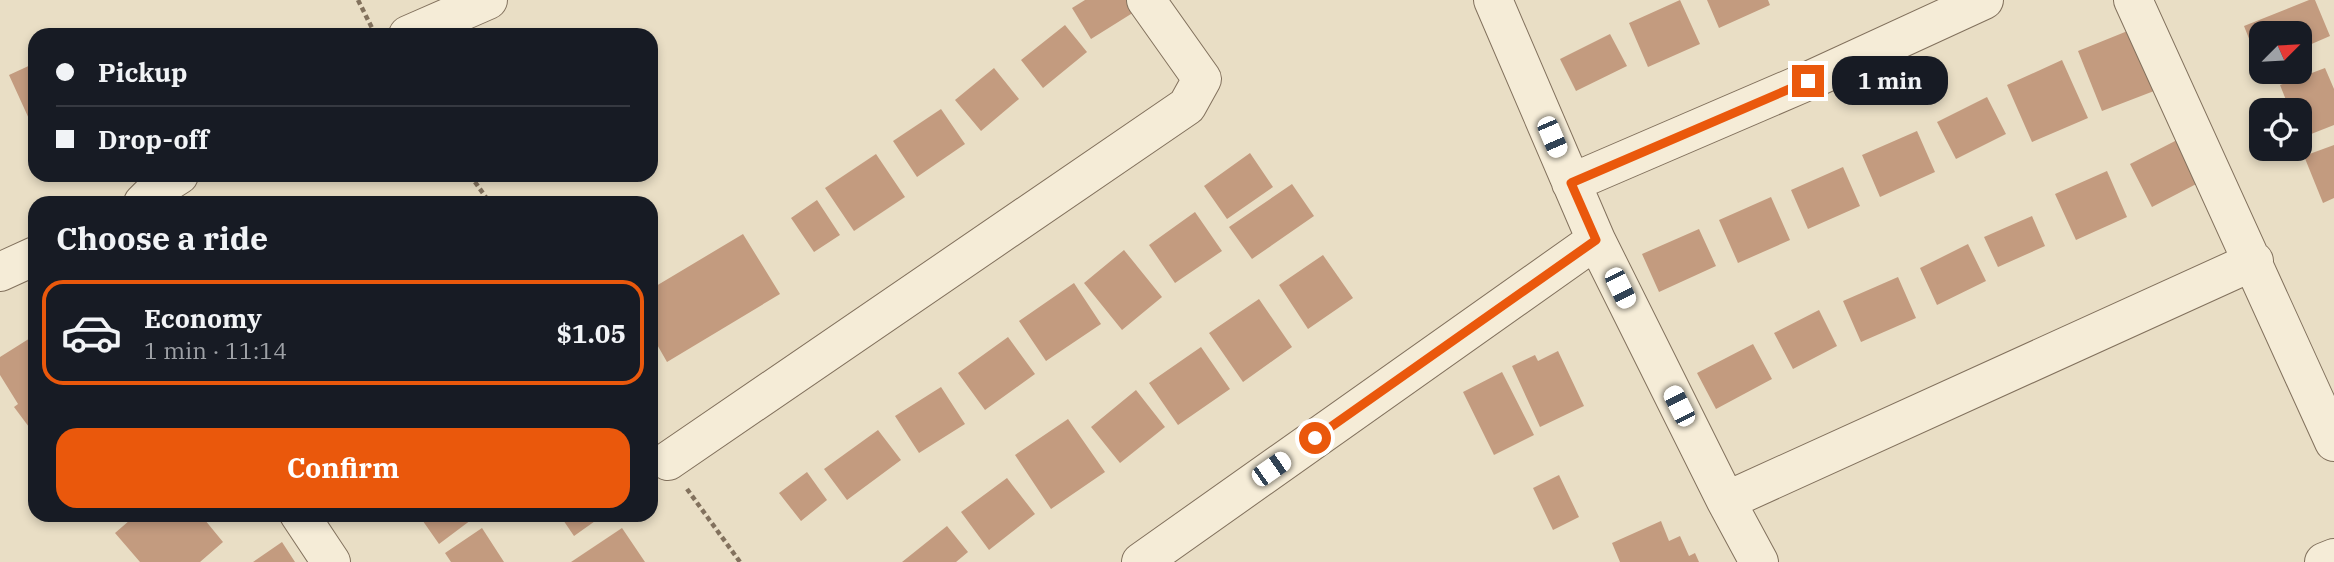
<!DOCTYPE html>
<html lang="en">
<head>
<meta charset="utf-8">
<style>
  :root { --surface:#171b24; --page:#242831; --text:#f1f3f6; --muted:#9ea1a6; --line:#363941; --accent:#ea580c }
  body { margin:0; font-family:"IBM Plex Serif",serif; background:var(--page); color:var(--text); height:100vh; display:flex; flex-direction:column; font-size:26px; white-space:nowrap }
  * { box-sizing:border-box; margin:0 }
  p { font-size:23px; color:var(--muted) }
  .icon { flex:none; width:38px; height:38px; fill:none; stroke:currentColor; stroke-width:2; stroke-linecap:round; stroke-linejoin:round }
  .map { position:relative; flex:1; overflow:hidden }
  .side { position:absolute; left:28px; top:196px; width:630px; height:326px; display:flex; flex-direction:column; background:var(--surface); border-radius:21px; box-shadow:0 4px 10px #0003 }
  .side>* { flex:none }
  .hud { position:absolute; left:28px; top:28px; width:630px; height:154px; border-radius:21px; box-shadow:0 4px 10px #0003; display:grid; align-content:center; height:154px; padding:0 28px; background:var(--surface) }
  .needle { width:46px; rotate:66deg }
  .fabs { position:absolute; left:2249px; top:21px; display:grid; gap:14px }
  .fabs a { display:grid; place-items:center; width:63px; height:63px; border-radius:14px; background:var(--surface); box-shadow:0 4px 10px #0003; font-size:35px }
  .end { position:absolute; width:32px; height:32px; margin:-16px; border:9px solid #ea580c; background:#fff; box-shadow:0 0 0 4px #fff }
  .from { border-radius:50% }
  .bubble { position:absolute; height:49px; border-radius:21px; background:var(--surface); box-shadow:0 4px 10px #0003; font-size:23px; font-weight:800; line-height:49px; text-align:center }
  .car { position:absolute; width:21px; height:42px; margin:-21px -10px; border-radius:9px; box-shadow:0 0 5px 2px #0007; background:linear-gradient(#fff 24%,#345 0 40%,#fff 0 76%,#345 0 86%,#fff 0) }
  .hud b { display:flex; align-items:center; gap:24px; height:66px; font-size:26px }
  .hud b+b { border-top:2px solid var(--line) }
  .hud i { width:18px; height:18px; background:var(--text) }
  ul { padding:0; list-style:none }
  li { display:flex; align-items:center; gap:21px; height:105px; margin:0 14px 10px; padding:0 14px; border:4px solid var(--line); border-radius:21px }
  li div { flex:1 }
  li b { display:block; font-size:26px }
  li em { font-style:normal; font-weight:800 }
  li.current { border-color:var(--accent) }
  li>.icon { width:63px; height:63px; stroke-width:1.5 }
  h2 { padding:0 28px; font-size:32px; line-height:84px }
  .button { display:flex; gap:14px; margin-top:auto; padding:14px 28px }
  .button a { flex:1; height:80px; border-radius:21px; background:var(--accent); color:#fff; font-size:28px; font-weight:800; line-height:80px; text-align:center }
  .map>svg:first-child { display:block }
  .building { fill:#c39b7f }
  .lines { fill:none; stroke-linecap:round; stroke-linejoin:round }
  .minor-casing { stroke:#82715d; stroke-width:40 }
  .tertiary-casing { stroke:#82715d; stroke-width:40 }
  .path { stroke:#82715d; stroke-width:4.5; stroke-dasharray:5 3.5; stroke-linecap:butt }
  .minor { stroke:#f5ecd7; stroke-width:38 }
  .tertiary { stroke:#f5ecd7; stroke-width:38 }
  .route { stroke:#ea580c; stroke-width:9 }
</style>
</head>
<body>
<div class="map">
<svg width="2334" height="562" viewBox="0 0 2334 562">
  <rect width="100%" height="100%" fill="#e9dec5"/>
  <path class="building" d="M1085,0H1134L1139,9L1091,39L1072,8Z
    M1680,0L1700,44L1648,67L1629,23Z
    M1707,0H1768L1770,5L1719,28Z
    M2309,0H2315L2330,36L2300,49V33H2261V69L2244,26Z
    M1065,25L1087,52L1043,88L1021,60Z
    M2130,30L2154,91L2102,111L2078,51Z
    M1610,34L1627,66L1576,91L1560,59Z
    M2062,60L2088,118L2032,142L2007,85Z
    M35,63V132L9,75Z
    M994,68L1019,99L981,131L955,100Z
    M2325,68L2334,89V125L2301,138L2300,110H2290L2280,85Z
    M1987,97L2006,134L1956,159L1937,122Z
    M941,109L965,144L917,177L893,141Z
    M1917,131L1935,172L1880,197L1862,155Z
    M2179,139L2202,181L2152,207L2130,164Z
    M2334,145V198L2323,203L2304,156Z
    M1250,153L1273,187L1227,219L1204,186Z
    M876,154L905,197L854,231L825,188Z
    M1843,167L1860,206L1808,229L1791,190Z
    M2107,171L2127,217L2076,240L2055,194Z
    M1292,184L1314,216L1252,259L1229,227Z
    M1771,197L1790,240L1738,263L1719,220Z
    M817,200L840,235L814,252L791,218Z
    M1195,212L1222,251L1175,283L1149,245Z
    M2032,216L2045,246L1998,267L1984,237Z
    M1699,229L1716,266L1659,292L1642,254Z
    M743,234L780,294L667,362L651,334V289Z
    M1968,244L1986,281L1937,305L1920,268Z
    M1124,250L1162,297L1122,330L1084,283Z
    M1323,255L1353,298L1308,329L1279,285Z
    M1898,277L1916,318L1861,342L1843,301Z
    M1074,283L1101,324L1046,361L1019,321Z
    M1259,299L1292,347L1243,382L1209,333Z
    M1819,310L1837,346L1793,369L1774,333Z
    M35,335V435L14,407L18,404L0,375V357Z
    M1008,337L1035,374L985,410L958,373Z
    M1753,344L1772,379L1716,409L1697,373Z
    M1201,347L1230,389L1178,425L1149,383Z
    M1558,351L1584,406L1540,427L1512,366L1535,355L1538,361Z
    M1502,372L1534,435L1494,455L1463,392Z
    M941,387L965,424L919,453L895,416Z
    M1136,390L1165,427L1120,463L1091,427Z
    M1068,419L1105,472L1051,509L1015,455Z
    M878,430L901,460L847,500L824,469Z
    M807,472L827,500L801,521L779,493Z
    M1559,475L1579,517L1553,530L1533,488Z
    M1007,478L1035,514L989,550L961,512Z
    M137,514H200L223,542L200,562H140L115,533Z
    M418,514H473L475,517L439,544Z
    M559,514H605L574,536Z
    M1661,521L1669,541L1680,536L1689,556L1695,553L1699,562H1620L1612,543Z
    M947,526L968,552L956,562H902Z
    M482,528L504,562H451L445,553Z
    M622,528L645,562H571Z
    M282,542L295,562H253Z"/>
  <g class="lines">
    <defs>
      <path id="minor" d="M1493,0L1596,240L1726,501L1759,562
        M2133,0L2334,442
        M1571,183L1808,81L1984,0
        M668,461L1187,106L1202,79L1146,0
        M1726,501L2254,261
        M299,514L331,562
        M1141,562L1596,240
        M2324,562L2334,558"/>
      <path id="tertiary" d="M408,35L488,0
        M143,203L157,189L179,175
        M0,272L35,256"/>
    </defs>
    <use href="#minor" class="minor-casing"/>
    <use href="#tertiary" class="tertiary-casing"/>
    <path class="path" d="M358,0L372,28
      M470,175L490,203
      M687,489L740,562"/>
    <use href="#minor" class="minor"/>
    <use href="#tertiary" class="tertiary"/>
  </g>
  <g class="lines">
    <path class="route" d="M1315,438L1596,240L1571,183L1808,81"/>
  </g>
</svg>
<div class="fabs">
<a><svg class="needle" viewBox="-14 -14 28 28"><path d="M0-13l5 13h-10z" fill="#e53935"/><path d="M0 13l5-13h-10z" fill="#9ea1a6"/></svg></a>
<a><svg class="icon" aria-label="locate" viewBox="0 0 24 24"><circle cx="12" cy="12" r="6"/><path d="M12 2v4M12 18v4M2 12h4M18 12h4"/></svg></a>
</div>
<i class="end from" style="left:1315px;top:438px"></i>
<i class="end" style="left:1808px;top:81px"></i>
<div class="bubble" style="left:1832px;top:56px;width:116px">1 min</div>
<i class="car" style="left:1552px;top:137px;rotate:157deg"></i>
<i class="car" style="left:1620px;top:288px;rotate:154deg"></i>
<i class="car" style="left:1679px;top:406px;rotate:333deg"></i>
<i class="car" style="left:1271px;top:469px;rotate:55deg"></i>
<div class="hud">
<b><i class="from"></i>Pickup</b>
<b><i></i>Drop-off</b>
</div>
<section class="side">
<h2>Choose a ride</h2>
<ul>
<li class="current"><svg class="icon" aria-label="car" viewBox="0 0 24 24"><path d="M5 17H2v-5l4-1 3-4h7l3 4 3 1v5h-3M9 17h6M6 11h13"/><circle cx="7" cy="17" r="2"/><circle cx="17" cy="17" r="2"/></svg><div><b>Economy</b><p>1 min · 11:14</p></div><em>$1.05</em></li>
</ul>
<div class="button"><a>Confirm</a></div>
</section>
</div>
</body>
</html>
